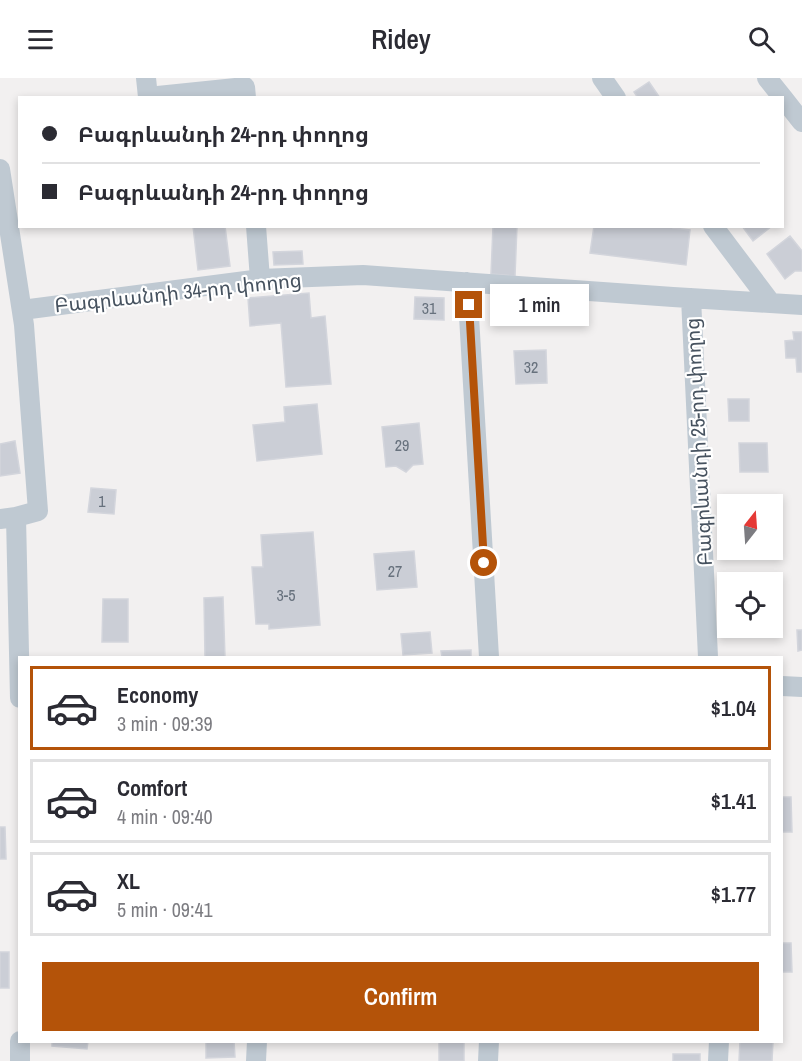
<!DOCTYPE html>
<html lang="en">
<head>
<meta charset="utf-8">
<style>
  :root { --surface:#fff; --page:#f7f7f7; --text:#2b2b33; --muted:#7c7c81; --line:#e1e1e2; --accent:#b45309 }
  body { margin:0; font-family:"Archivo Narrow","Noto Sans Armenian",sans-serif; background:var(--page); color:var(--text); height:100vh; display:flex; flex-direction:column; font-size:22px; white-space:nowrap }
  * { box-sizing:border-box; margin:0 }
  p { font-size:20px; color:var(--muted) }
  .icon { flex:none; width:33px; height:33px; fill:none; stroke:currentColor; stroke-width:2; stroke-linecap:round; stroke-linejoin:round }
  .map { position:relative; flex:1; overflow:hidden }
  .side { position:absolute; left:18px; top:578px; width:765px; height:387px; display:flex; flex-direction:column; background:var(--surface); border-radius:0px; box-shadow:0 3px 9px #0003 }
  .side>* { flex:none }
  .banner { position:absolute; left:18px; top:18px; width:766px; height:132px; border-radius:0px; box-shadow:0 3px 9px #0003; display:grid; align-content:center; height:132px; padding:0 24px; background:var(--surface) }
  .needle { width:39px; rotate:17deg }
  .tools { position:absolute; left:717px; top:416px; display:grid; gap:12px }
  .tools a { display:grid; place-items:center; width:66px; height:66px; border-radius:0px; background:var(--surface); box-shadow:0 3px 9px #0003; font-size:30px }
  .end { position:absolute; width:27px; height:27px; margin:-14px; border:8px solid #b45309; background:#fff; box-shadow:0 0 0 3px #fff }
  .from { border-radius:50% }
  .bubble { position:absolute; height:42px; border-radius:0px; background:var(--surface); box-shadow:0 3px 9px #0003; font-size:20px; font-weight:600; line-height:42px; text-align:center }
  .banner b { display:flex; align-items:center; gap:21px; height:57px; font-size:22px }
  .banner b+b { border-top:2px solid var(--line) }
  .banner i { width:15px; height:15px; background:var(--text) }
  ul { padding:10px 0 0; list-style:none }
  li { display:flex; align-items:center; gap:18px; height:84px; margin:0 12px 9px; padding:0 12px; border:3px solid var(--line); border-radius:0px }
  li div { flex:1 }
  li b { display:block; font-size:22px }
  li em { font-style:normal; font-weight:600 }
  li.active { border-color:var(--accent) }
  li>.icon { width:54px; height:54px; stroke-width:1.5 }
  .cta { display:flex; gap:12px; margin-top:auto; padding:12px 24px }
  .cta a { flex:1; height:69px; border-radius:0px; background:var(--accent); color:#fff; font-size:24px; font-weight:600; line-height:69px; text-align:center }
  header { display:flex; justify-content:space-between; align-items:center; height:78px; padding:0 24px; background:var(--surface); font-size:27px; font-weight:600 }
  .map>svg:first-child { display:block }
  .building { fill:#cbced6; stroke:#d3d5dc; stroke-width:1.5 }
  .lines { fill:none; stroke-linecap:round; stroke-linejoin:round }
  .minor { stroke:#bfc9d2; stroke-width:20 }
  .route { stroke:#b45309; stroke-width:8 }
  .labels { text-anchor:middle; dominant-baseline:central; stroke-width:4.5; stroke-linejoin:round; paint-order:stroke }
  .number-label { font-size:16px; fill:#67717d }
  .street-label { font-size:20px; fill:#46525f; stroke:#fff }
</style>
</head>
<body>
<header><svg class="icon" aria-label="menu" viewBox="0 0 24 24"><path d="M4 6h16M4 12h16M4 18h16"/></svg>Ridey<svg class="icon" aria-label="search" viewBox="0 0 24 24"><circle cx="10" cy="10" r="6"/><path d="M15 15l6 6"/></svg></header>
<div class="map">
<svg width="802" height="983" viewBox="0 0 802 983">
  <rect width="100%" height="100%" fill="#f2f0f0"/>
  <path class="building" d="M649,4L660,20H638L634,14Z
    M193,148H225L230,188L198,192Z
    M493,148H517L515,198L491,196Z
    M594,148H673V150L690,152L686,187L590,175Z
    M742,148H772L753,163Z
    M790,158L802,173V193H795L785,201L767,176Z
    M302,173L303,186L274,187L273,174Z
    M309,215L311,240L325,238L331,306L286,309L281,245L250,248L248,220Z
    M415,219L444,220V242L414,241Z
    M793,254H802V294H797L796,280H786L785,263L794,262Z
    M546,272L547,305L516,306L514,273Z
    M728,321H749V343H729Z
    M317,326L322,376L257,383L253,347L285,344L284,329Z
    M419,345L423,386L413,387L406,394L396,388L386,389L382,349Z
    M15,363L20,395L0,398V366Z
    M739,365H767L768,394H740Z
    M91,410L116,412L114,436L88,434Z
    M772,449H777V477H750V471H772Z
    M313,454L320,547L269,551V546H256L252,489H263L261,457Z
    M414,473L417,509L377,512L374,476Z
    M223,519L225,579H205L204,520Z
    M103,521H128V564H102Z
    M797,552H802V572L798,573Z
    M430,554L432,575L403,577L401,556Z
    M471,572V579H442L441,573Z
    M782,719H791L792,754H782Z
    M0,749H5L6,781H0Z
    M782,865H791L792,894H782Z
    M0,874H9V910H0Z
    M52,963H88L87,971L52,968Z
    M206,963H234L235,979L206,980Z
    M439,963H464V983H439Z
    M740,963H773L772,983H739Z
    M673,976H700V983H673Z"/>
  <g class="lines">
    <path class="minor" d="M146,0L148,19L245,9L246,20
      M602,0L616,20
      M767,0L783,20
      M783,20L802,44
      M0,91L24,247L38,433L16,439
      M256,148L260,201
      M713,148L771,225
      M467,204L489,579
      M691,220L708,579
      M22,232L260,201L363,197L673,219L802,227
      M0,441L16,439L20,620
      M782,608L802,609
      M20,963V983
      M256,983L257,963
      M488,983L489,963
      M718,983L719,963"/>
  </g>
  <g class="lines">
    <path class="route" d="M469,227L484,485"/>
  </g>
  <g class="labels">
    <g class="number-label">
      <text x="429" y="230">31</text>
      <text x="531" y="289">32</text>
      <text x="402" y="367">29</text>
      <text x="102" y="423">1</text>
      <text x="395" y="493">27</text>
      <text x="286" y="517">3-5</text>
    </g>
    <g class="street-label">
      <text transform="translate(178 214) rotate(-6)">Բագրևանդի 34-րդ փողոց</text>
      <text transform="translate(698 364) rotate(-93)">Բագրևանդի 25-րդ փողոց</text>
    </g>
  </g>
</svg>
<div class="tools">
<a><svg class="needle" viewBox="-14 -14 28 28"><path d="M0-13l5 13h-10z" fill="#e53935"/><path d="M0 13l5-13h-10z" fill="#7c7c81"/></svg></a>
<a><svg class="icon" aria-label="locate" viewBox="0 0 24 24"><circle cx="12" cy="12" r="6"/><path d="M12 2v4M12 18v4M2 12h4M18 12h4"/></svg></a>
</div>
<i class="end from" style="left:484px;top:485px"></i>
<i class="end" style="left:469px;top:227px"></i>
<div class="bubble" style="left:490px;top:206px;width:99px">1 min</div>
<div class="banner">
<b><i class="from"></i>Բագրևանդի 24-րդ փողոց</b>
<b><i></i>Բագրևանդի 24-րդ փողոց</b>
</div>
<section class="side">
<ul>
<li class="active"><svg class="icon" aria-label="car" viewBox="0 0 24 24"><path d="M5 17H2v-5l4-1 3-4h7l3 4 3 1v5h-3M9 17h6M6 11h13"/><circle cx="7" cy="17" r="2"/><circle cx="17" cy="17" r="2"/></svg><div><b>Economy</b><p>3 min · 09:39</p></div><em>$1.04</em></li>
<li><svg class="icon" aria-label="car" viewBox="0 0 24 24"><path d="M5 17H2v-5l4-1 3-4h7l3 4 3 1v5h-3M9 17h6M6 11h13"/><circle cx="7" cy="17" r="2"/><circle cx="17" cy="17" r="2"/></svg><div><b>Comfort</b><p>4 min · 09:40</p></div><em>$1.41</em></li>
<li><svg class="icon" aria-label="car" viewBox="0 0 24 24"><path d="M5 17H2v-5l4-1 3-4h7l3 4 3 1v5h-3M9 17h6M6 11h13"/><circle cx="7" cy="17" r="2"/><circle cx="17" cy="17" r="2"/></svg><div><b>XL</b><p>5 min · 09:41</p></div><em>$1.77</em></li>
</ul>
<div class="cta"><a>Confirm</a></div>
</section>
</div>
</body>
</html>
